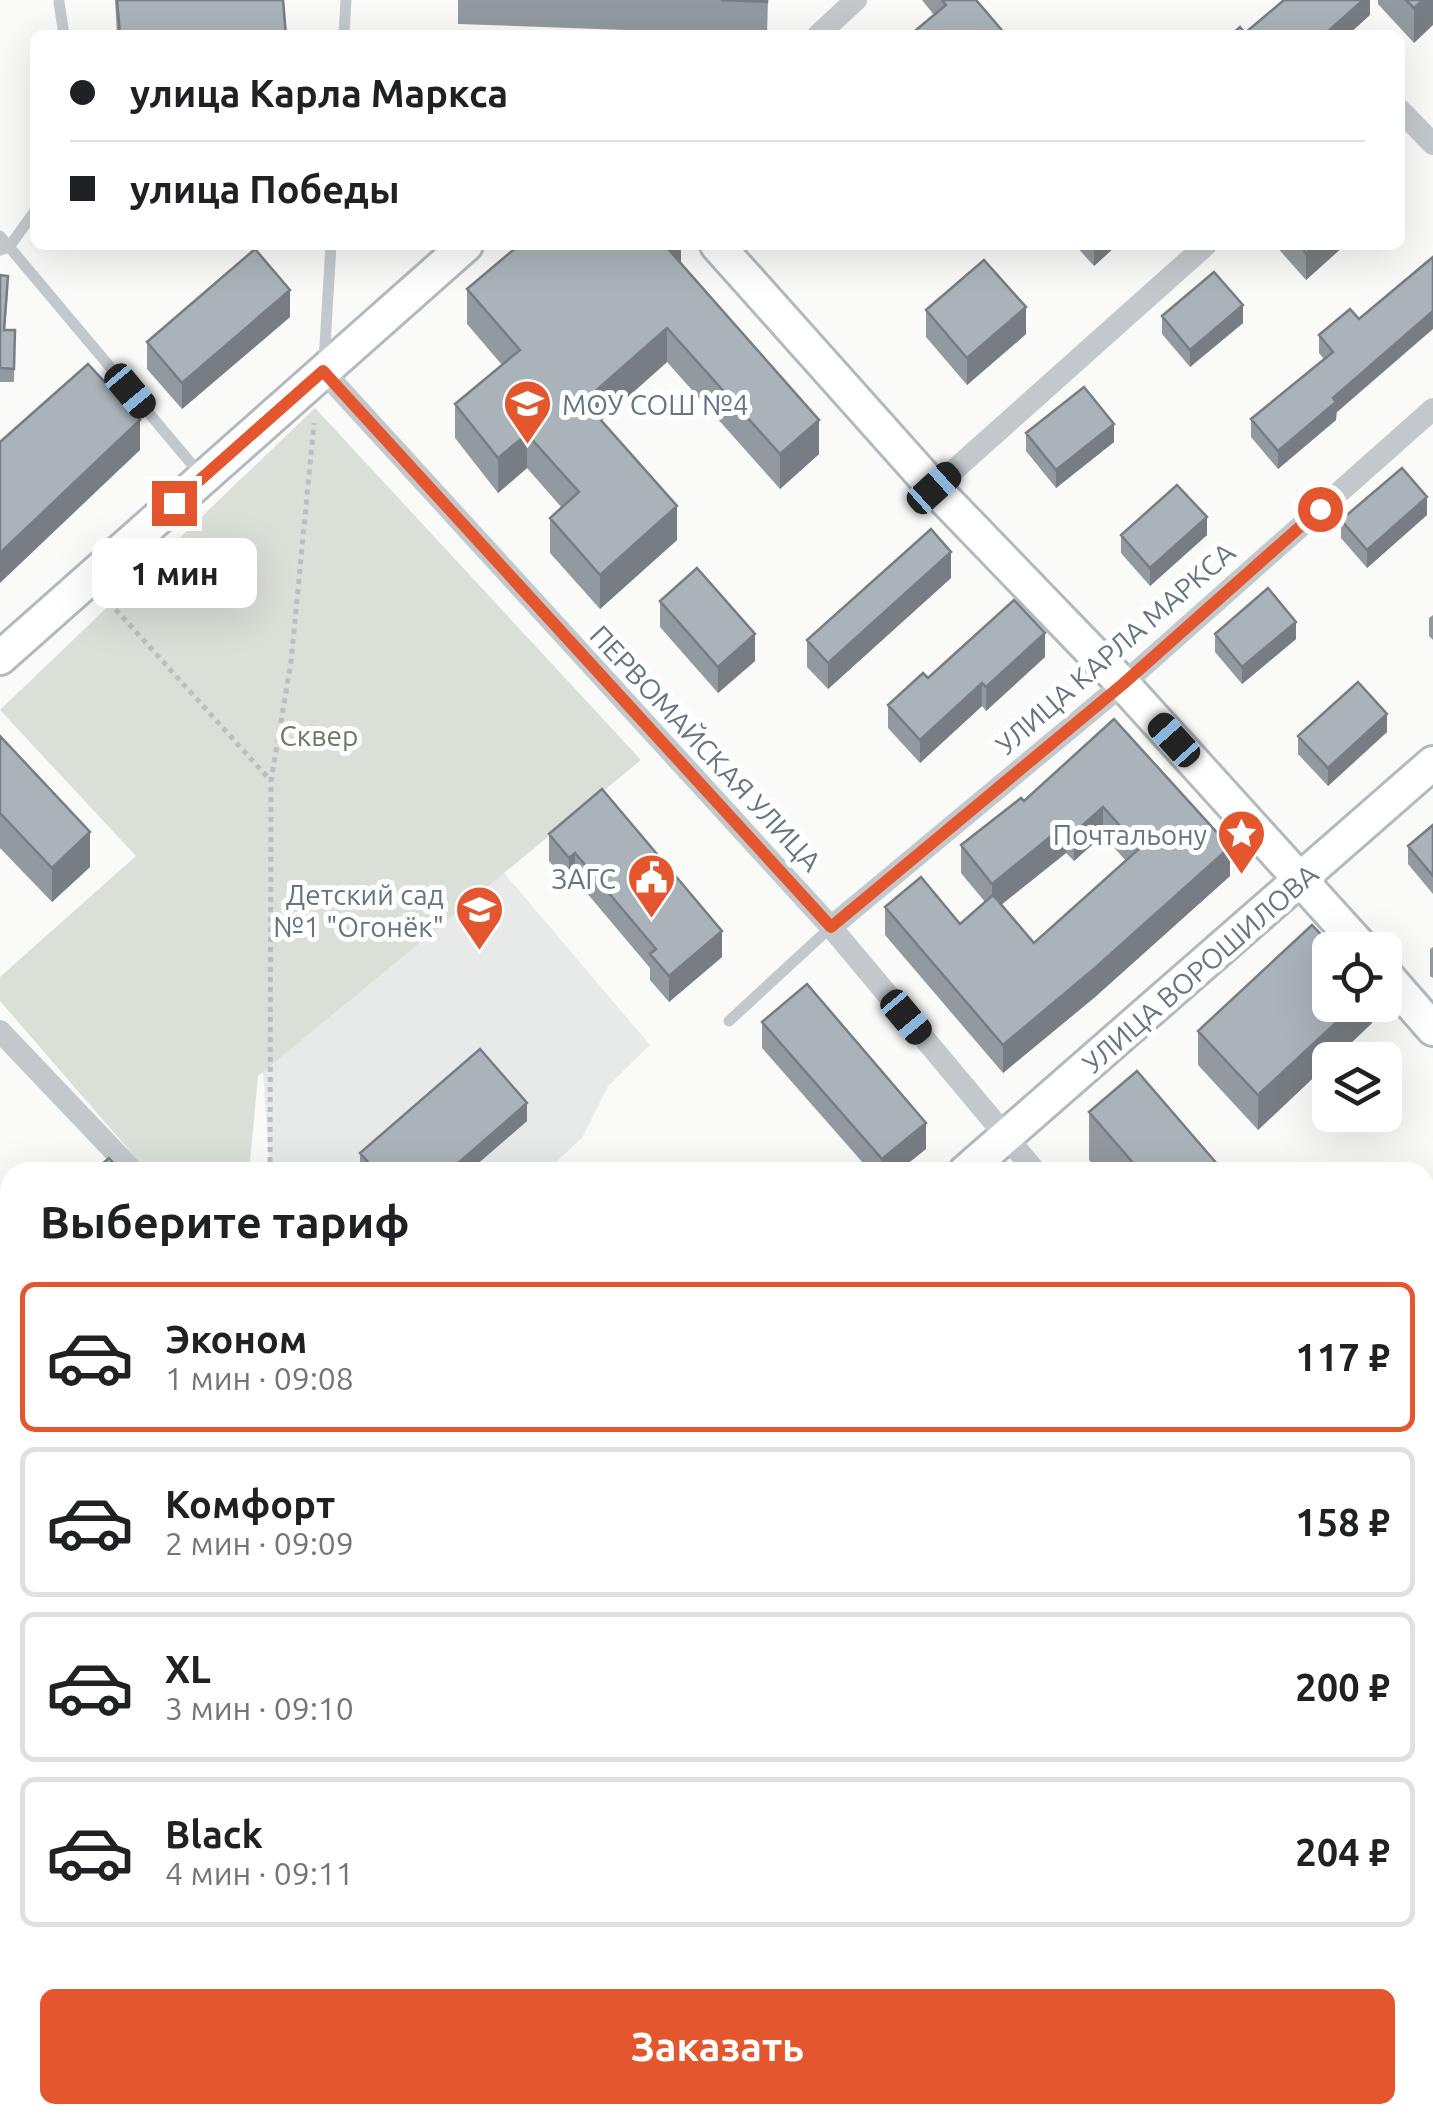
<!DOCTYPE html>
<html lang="ru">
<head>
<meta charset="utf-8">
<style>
  :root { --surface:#fff; --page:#f6f6f6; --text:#202124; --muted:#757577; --line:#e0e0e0; --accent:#e4572e }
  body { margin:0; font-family:Ubuntu,sans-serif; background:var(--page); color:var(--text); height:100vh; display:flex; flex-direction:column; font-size:38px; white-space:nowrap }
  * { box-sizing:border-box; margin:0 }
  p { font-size:32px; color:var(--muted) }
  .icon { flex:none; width:55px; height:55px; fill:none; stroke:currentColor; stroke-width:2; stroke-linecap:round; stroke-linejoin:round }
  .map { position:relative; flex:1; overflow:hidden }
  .drawer { position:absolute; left:0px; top:1162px; width:1435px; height:962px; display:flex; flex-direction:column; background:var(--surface); border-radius:30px 30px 0 0; box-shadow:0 10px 40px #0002 }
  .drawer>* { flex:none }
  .hud { position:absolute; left:30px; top:30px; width:1375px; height:220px; border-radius:15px; box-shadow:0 10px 40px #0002; display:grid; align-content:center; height:220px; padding:0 40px; background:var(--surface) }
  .tools { position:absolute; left:1312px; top:932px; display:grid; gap:20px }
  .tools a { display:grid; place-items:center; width:90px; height:90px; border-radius:15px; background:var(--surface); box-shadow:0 10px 40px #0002; font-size:50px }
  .end { position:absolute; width:45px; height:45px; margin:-22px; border:12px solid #e4572e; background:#fff; box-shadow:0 0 0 5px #fff }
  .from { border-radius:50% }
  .bubble { position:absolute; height:70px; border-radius:15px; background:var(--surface); box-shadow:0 10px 40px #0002; font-size:32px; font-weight:700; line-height:70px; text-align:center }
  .car { position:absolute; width:30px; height:60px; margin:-30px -15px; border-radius:12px; box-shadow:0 0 8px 2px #0007; background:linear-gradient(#222 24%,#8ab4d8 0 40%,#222 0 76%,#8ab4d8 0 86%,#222 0) }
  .hud b { display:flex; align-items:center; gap:35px; height:95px; font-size:38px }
  .hud b+b { border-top:2px solid var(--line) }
  .hud i { width:25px; height:25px; background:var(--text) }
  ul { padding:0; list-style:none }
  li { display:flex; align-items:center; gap:30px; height:150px; margin:0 20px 15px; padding:0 20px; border:5px solid var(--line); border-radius:15px }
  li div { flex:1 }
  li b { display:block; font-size:38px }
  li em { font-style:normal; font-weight:700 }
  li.selected { border-color:var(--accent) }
  li>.icon { width:90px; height:90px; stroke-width:1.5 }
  h2 { padding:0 40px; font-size:45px; line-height:120px }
  .cta { display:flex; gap:20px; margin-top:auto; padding:20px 40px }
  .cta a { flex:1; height:115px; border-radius:15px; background:var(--accent); color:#fff; font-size:40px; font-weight:700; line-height:115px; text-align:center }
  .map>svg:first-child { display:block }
  .built { fill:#e8e9e9 }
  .green { fill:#dadfd7 }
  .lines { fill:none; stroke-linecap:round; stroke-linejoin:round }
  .secondary-casing { stroke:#b3babf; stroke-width:38 }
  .path { stroke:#bbbfc2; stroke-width:5; stroke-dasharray:5 5; stroke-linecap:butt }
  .lane { stroke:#c3c8cc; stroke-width:11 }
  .street { stroke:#c3c8cc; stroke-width:22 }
  .secondary { stroke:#fff; stroke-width:32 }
  .wall { fill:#929a9f; fill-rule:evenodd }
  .shaded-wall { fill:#777d82 }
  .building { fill:#aab3b9; stroke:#777d82; stroke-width:2.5 }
  .route { stroke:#e4572e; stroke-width:12 }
  .labels { text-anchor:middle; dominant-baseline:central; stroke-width:10; stroke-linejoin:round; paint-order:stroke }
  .poi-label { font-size:28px; fill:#657683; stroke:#fff; text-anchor:end }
  .street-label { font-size:28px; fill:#657683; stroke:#fff }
  .park-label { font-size:28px; fill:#687a64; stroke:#fff }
</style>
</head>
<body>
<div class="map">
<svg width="1433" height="2123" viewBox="0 0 1433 2123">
  <rect width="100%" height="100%" fill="#fafaf8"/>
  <path class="built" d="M494,861L650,1045L608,1086L582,1138L545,1172H270L262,1059Z"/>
  <path class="green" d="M315,408L641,760L258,1076L249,1172H148L0,1001V977L136,856L0,710Z"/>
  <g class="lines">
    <defs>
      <path id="secondary" d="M717,245L934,488L1123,684L1364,950
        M0,658L466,245
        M1385,974L1433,1029
        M965,1172L1433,763
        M0,1997L6,1984
        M157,2115L164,2123"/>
    </defs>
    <use href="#secondary" class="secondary-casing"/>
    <path class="path" d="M109,602L271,781
      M270,1172L271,781L291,662L314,423
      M0,1288L10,1299
      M1425,2086L1433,2078
      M1384,2123L1393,2115"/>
    <path class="lane" d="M59,2L64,35
      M344,35L346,0
      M0,236L200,474
      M0,250L9,247L35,211
      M324,361L331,245
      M729,1021L831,927"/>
    <path class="street" d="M818,35L856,0
      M1400,110L1433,144
      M323,371L831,927L1036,1172
      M934,488L1206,245
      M831,927L1123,684L1433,409
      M0,1031L134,1172
      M1425,1639L1433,1648
      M719,2115L726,2123"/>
    <use href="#secondary" class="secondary"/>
  </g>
  <path class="wall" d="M115,0H283L286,35H117Z
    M458,0H768L767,35L458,24Z
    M922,0H976L934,15Z
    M1378,0H1433L1414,43L1378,4Z
    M681,245V264L819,454L780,489L667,362L601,421L677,540L600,609L550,553V518L562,508L527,468L498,493L455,438V404L502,365L467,324V289Z
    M1075,245H1117L1094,266Z
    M1275,245H1345L1306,280Z
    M0,275L8,289L5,330H15L14,382H0Z
    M1350,309L1336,420L1278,469L1251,437V419L1324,359L1319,353V335Z
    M926,310L1026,334L967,385L926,337Z
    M1162,316L1243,323L1190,367L1162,334Z
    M290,317L182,409L147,369V342Z
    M1026,433L1114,442L1056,488L1026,451Z
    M1427,515L1367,568L1341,538V520Z
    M1121,535H1207L1150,586L1121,553Z
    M951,578L828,689L807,667V640Z
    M660,601L755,661L718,693L660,627Z
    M1433,615V640L1429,636V618Z
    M1215,634L1296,639L1242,684L1215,652Z
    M1045,657L986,711L982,706L920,763L888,728V705L928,678Z
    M1114,719L1230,876L1095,997L1003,1073L885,935V907L960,924L985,902L961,873V845L1024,801ZM1103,835L1126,861L1034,943L1001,905L1066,853L1074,861Z
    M1387,732L1328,786L1298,754V736Z
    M0,736L90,867L52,902L0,848Z
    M1433,825V894L1408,864V846Z
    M549,834L722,957L669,1002L650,980V968L575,879L569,884L549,861Z
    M1433,947V978L1430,976V949Z
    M1372,1005V1023L1333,1060H1330V1062L1258,1130L1198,1065V1031Z
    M762,1022L926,1149L897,1172H871L762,1048Z
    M1089,1112L1224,1172H1099L1089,1160Z
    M527,1121L468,1172H361L360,1171V1153Z
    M1433,1246V1305L1430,1307L1425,1301V1252Z
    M1425,1393L1433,1402V1549L1425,1539Z
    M1425,1679L1433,1688V1838L1425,1829Z
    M10,1829V1869L7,1866V1832Z
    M10,2046V2112L0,2101V2055Z
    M12,2115H91L98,2123H19Z
    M240,2115H291L283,2123H247Z
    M543,2115H568L558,2123H550Z
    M836,2115H939L946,2123H836Z"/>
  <path class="shaded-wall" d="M1363,0H1370V15L1348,35H1324Z
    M1423,0H1433V25L1414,43V8Z
    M675,245H681V274L669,250Z
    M1094,245H1117L1094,266Z
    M1316,245H1345L1306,280V253Z
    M290,290V317L182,409V383Z
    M1243,305V323L1190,367V350Z
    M1026,307V334L967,385V358Z
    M1433,311V329L1336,413V420L1278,469V451L1333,398Z
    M667,328V362L584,436V401Z
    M140,420V450L0,583V553Z
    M819,420V454L780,489V454Z
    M1114,424V442L1056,488V470Z
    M527,434V468L498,493V458Z
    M1427,497V515L1367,568V550Z
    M677,506V540L600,609V575Z
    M1207,517V535L1150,586V568Z
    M951,552V578L828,689V663Z
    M1296,622V639L1242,684V667Z
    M1045,633V657L986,711V687Z
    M755,634V661L718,693V667Z
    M982,683V706L920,763V740Z
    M1387,714V732L1328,786V768Z
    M1103,807V835L1074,861V833Z
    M1066,824V853L992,912V884Z
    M90,832V867L52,902V868Z
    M1230,847V876L1095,997L1003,1073V1045Z
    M575,853V879L569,884V858Z
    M722,931V957L669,1002V976Z
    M1355,1005H1372V1023L1333,1060H1330V1062L1258,1130V1095Z
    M527,1103V1121L468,1172H448Z
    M926,1123V1149L897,1172H882V1159Z
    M1433,1287V1305L1430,1307V1289Z
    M10,1626V1660L0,1668V1634Z
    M1433,1933V1968L1425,1975V1940Z
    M264,2115H291L283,2123H264Z
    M553,2115H568L558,2123H553Z
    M1229,2115H1267L1258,2123H1220Z"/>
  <path class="building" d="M117,0H283L286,35H120Z
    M721,0H767V2Z
    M942,0H976L1006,35H910L946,5Z
    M1284,0H1363L1324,35H1231L1240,27L1245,33Z
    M1406,0H1423L1414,8Z
    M519,245H675L669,250L819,420L780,454L667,328L584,401L677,506L600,575L550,518L579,492L527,434L498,458L455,404L520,350L467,289Z
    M1299,245H1316L1306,253Z
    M255,249L290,290L182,383L147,342Z
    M1433,257V311L1333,398L1336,402L1278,451L1251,419L1333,352L1319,335L1350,309L1359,319Z
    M984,260L1026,307L967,358L926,310Z
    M1214,272L1243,305L1190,350L1162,316Z
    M0,275L8,276L4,330H15L14,369L0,368Z
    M88,364L140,420L0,553V442Z
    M1084,387L1114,424L1056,470L1026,433Z
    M1402,468L1427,497L1367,550L1341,520Z
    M1177,485L1207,517L1150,568L1121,535Z
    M931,529L951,552L828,663L807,640Z
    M697,568L755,634L718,667L660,601Z
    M1268,588L1296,622L1242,667L1215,634Z
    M1014,600L1045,633L986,687L982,683L920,740L888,705L923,673L928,678Z
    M1358,682L1387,714L1328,768L1298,736Z
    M1114,719L1230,847L1095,968L1003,1045L885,907L921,877L960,924L993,895L1034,943L1140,848L1103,807L1074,833L1066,824L992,884L961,845L1021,798L1024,801Z
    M0,736L90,832L52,868L0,813Z
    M602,789L722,931L669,976L650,954L656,949L575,853L569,858L549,834Z
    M1433,825V876L1408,846Z
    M1312,925L1336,950H1330V1005H1355L1258,1095L1198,1031Z
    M807,984L926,1123L882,1159L762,1022Z
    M480,1049L527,1103L448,1172H377L360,1153Z
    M1137,1071L1224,1172H1141L1089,1112Z
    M109,1158L121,1172H93Z
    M650,1164L657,1172H641Z
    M976,1167L981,1172H969Z
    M1433,1246V1287L1430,1289L1425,1283V1252Z
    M1425,1393L1433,1402V1500L1425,1490Z
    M0,1581L10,1592V1626L0,1634Z
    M1425,1679L1433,1688V1804L1425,1795Z
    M1425,1876L1433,1885V1933L1425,1940Z
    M10,2046V2086L0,2074V2055Z
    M35,2115H91L98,2123H42Z
    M854,2115H939L946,2123H861Z
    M1145,2115H1229L1220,2123H1136Z"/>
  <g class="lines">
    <path class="route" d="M174,503L323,371L831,927L1123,684L1320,509"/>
  </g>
  <defs>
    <symbol id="school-pin" viewBox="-11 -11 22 30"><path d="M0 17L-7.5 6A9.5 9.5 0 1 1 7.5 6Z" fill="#e4572e" stroke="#fff"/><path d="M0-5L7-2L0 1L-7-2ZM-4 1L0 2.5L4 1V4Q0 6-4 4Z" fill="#fff"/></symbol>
    <symbol id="sight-pin" viewBox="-11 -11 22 30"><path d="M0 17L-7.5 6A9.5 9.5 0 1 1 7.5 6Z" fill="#e4572e" stroke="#fff"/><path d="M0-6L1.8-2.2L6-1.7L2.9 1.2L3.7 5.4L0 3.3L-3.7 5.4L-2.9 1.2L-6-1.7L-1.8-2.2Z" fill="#fff"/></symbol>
    <symbol id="civic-pin" viewBox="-11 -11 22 30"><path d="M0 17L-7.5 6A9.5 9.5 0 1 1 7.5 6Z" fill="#e4572e" stroke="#fff"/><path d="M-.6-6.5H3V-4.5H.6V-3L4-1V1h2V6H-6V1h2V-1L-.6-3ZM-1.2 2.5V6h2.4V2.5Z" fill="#fff"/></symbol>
  </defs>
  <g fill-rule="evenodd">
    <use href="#school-pin" x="500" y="376" width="55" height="75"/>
    <use href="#sight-pin" x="1214" y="806" width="55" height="75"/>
    <use href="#civic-pin" x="624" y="850" width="55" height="75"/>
    <use href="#school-pin" x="452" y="882" width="55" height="75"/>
  </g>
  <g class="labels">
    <g class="poi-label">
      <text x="562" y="404" text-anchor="start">МОУ СОШ №4</text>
      <text x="1207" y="834">Почтальону</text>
      <text x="616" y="878">ЗАГС</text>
      <text x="444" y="894">Детский сад<tspan x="444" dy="32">№1 "Огонёк"</tspan></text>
    </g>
    <g class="street-label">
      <text transform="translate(1115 648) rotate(-41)">УЛИЦА КАРЛА МАРКСА</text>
      <text transform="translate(706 748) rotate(47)">ПЕРВОМАЙСКАЯ УЛИЦА</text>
      <text transform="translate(1200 968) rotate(-41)">УЛИЦА ВОРОШИЛОВА</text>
    </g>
    <g class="park-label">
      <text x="319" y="735">Сквер</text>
    </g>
  </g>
</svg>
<div class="tools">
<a><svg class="icon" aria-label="locate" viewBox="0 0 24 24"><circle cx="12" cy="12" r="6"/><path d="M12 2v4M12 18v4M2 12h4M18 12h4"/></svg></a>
<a><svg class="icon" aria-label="layers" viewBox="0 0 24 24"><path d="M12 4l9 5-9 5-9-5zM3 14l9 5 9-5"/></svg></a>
</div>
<i class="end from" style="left:1320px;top:509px"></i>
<i class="end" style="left:174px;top:503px"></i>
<div class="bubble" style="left:92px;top:538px;width:165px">1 мин</div>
<i class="car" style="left:130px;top:391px;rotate:140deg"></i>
<i class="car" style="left:934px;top:488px;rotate:48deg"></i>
<i class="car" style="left:1174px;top:740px;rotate:318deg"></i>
<i class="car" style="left:906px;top:1017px;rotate:140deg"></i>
<div class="hud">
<b><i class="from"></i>улица Карла Маркса</b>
<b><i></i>улица Победы</b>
</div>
<section class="drawer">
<h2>Выберите тариф</h2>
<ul>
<li class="selected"><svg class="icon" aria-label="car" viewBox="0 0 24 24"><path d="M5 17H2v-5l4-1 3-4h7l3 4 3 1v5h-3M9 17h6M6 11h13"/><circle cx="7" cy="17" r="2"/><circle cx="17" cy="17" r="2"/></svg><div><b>Эконом</b><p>1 мин · 09:08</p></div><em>117 ₽</em></li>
<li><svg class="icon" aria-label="car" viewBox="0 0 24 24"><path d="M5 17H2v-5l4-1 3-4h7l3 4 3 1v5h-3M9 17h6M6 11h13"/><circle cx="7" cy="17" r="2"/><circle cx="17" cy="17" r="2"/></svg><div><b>Комфорт</b><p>2 мин · 09:09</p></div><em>158 ₽</em></li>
<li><svg class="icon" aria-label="car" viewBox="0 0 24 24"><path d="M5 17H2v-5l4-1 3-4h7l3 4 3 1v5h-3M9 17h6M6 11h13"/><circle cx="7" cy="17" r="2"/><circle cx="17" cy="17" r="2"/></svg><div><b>XL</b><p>3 мин · 09:10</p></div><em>200 ₽</em></li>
<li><svg class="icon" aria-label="car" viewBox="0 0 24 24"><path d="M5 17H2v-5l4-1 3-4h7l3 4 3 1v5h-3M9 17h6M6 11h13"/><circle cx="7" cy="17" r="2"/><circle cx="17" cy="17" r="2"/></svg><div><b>Black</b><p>4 мин · 09:11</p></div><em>204 ₽</em></li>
</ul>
<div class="cta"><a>Заказать</a></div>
</section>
</div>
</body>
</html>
